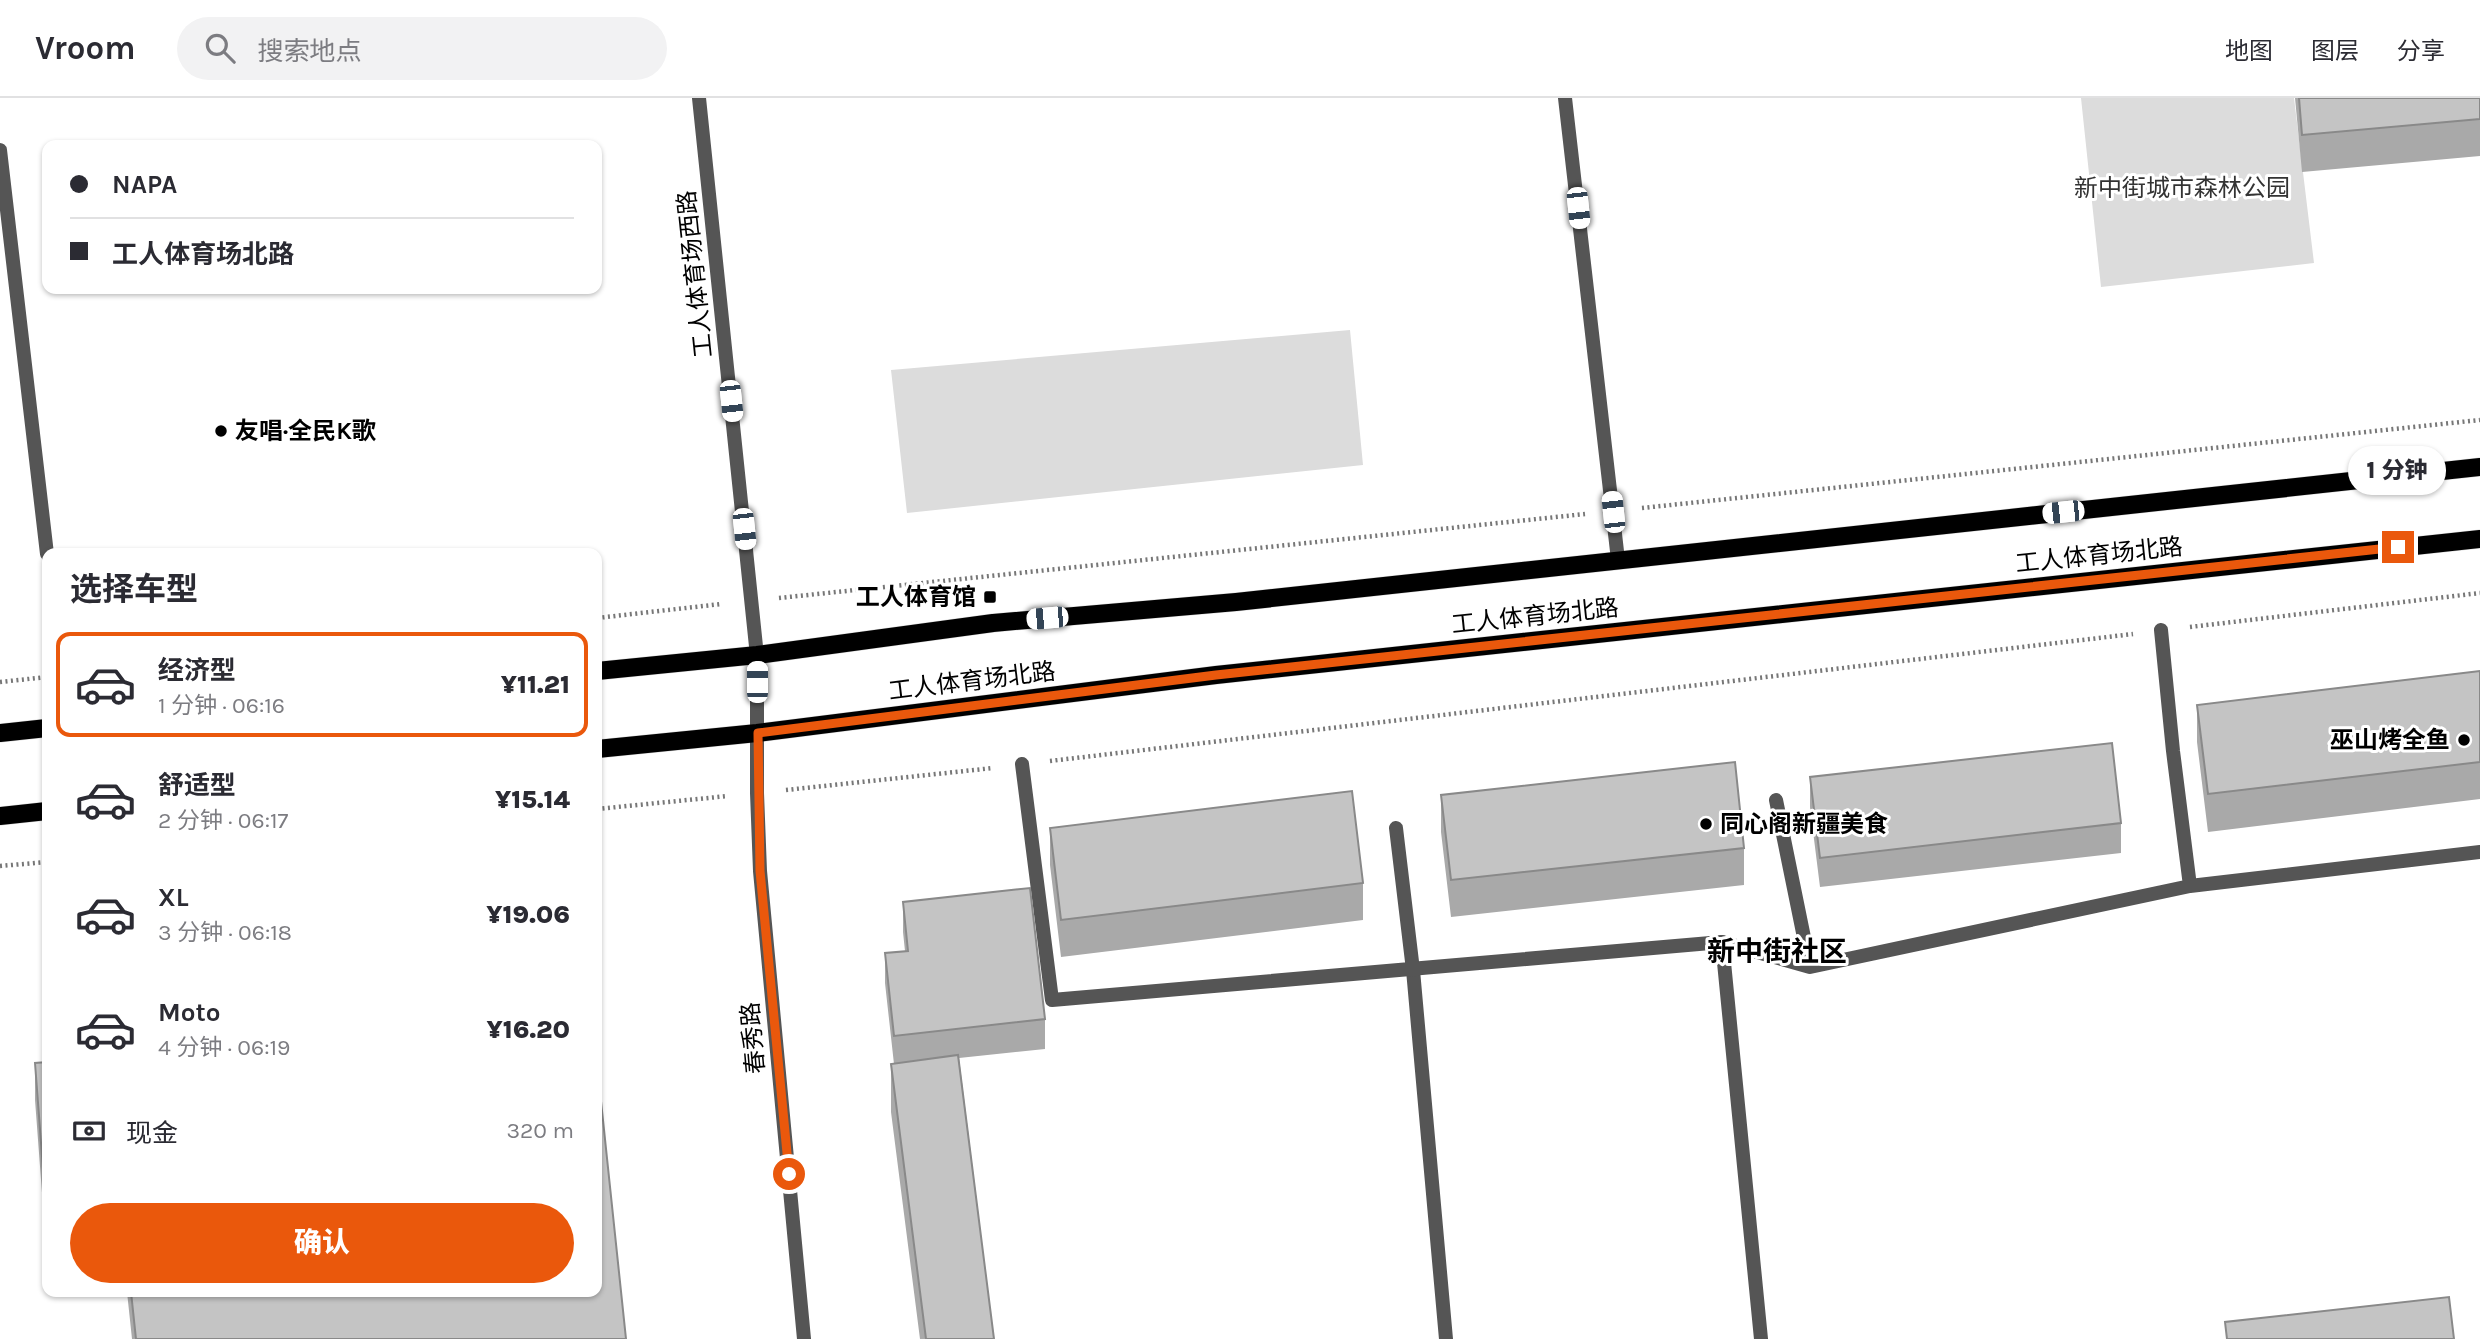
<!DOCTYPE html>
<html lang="zh">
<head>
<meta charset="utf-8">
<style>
  :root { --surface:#fff; --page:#f2f2f3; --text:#2b2b33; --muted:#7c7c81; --line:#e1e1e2; --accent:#ea580c }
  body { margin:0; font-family:Karla,"Noto Sans SC",sans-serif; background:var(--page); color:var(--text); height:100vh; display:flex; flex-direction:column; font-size:26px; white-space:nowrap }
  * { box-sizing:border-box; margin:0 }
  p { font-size:23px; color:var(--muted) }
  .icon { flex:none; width:38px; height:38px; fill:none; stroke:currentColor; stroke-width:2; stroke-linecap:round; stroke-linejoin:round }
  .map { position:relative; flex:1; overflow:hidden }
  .drawer { position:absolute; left:42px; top:450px; width:560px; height:749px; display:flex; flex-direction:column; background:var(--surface); border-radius:14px; box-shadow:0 2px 5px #0004 }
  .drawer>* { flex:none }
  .guide { position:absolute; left:42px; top:42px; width:560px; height:154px; border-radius:14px; box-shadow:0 2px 5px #0004; display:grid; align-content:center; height:154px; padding:0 28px; background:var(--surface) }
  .end { position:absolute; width:32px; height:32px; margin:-16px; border:9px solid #ea580c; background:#fff; box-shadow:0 0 0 4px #fff }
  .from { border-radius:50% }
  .bubble { position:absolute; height:49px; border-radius:24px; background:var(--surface); box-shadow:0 2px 5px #0004; font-size:23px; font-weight:800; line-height:49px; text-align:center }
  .car { position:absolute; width:21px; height:42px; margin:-21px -10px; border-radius:9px; box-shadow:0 0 5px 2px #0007; background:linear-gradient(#fff 24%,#345 0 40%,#fff 0 76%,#345 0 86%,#fff 0) }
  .guide b { display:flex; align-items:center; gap:24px; height:66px; font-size:26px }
  .guide b+b { border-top:2px solid var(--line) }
  .guide i { width:18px; height:18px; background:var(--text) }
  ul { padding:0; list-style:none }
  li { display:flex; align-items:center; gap:21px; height:105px; margin:0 14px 10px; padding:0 14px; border:4px solid transparent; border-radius:14px }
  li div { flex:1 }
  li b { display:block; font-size:26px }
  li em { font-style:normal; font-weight:800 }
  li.selected { border-color:var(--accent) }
  li>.icon { width:63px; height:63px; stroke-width:1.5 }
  h2 { padding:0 28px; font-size:32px; line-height:84px }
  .pay { display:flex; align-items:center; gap:18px; height:77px; padding:0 28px; font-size:26px }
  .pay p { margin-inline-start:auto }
  .primary-button { display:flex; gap:14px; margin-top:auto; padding:14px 28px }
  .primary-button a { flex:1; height:80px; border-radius:42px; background:var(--accent); color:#fff; font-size:28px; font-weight:800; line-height:80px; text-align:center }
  header { display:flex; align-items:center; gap:42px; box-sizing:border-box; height:98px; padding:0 35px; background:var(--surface); border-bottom:2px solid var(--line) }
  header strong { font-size:33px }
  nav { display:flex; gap:38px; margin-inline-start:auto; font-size:24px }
  .search { width:490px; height:63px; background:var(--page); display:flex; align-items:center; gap:18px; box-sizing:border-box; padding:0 24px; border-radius:38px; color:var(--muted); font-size:26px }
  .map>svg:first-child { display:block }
  .green { fill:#dcdcdc }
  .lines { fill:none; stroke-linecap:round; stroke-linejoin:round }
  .primary-casing { stroke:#dbdbdb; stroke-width:19 }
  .path { stroke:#777; stroke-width:4.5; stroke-dasharray:2 3.5; stroke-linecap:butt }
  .service { stroke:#555; stroke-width:14 }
  .minor { stroke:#555; stroke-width:14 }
  .tertiary { stroke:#555; stroke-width:14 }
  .primary { stroke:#000; stroke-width:18 }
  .wall { fill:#a9a9a9 }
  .building { fill:#c4c4c4; stroke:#898989; stroke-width:2 }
  .route { stroke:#ea580c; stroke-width:9 }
  .poi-dot { fill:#000; stroke:#fff; stroke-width:2.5 }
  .labels { text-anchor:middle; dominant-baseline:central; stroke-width:6; stroke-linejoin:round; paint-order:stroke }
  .park-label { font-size:24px; fill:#333; stroke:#fff }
  .street-label { font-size:24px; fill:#000; stroke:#fff }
  .poi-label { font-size:24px; font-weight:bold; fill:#000; stroke:#fff; text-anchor:start }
  .quarter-label { font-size:28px; font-weight:bold; fill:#000; stroke:#fff }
</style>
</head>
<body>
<header>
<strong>Vroom</strong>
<div class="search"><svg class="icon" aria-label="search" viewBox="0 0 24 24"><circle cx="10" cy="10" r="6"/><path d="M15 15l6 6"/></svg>搜索地点</div>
<nav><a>地图</a><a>图层</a><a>分享</a></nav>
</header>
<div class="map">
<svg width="2480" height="1241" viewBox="0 0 2480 1241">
  <rect width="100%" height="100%" fill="#fff"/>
  <path class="green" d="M2081,0H2294L2314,165L2101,189Z
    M1350,232L1363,367L907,415L891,272Z"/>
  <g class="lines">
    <defs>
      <path id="primary" d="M597,573L757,557L993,525L1236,504L2480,369
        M0,635L47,630
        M597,651L757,635L1216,577L2480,441
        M0,718L47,713"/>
    </defs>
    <use href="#primary" class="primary-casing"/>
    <path class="path" d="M1642,410L2480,322
      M779,500L1585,416
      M597,520L721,506
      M2190,529L2480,495
      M0,584L47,579
      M1050,663L2133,536
      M786,692L993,670
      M597,711L728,698
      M0,768L47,764"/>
    <path class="service" d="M1565,0L1618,462
      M0,52L47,456
      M1722,844L1761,1241
      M1413,872L1446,1241"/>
    <path class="minor" d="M1022,666L1052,902L1722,844L1810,869L2190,788L2173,653L2161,532
      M1776,702L1810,869
      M1396,730L1413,872
      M2190,788L2480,754"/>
    <path class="tertiary" d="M699,0L757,558V695L760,773L804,1241"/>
    <use href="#primary" class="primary"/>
  </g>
  <path class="wall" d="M2295,0H2480V58L2302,74Z
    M2480,573V701L2208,734L2197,644V607Z
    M1810,679L2121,725V755L1820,789L1810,709Z
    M1441,697L1744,750V787L1451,819L1441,734Z
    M1050,730L1363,785V822L1061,859L1050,767Z
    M903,804L1045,921V951L959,960L994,1241H920L891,1014V966H894L885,885V855L905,853L903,834Z
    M47,964V1161L35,1002V965Z
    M127,1194H597L626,1241H132Z"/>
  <path class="building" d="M2299,0H2480V21L2302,37Z
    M2480,573V664L2208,696L2197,607Z
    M2112,645L2121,725L1820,760L1810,679Z
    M1735,664L1744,750L1451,782L1441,697Z
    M1352,693L1363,785L1061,822L1050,730Z
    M1030,790L1045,921L894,938L885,855L908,853L903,804Z
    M958,957L994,1241H926L891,966Z
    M47,964V1124L35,965Z
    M597,965L626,1241H136L131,1194H597Z
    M2449,1199L2454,1241H2227L2225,1224Z"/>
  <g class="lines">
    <path class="route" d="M789,1076L760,773L758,635L1216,577L2398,449"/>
  </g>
  <g class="poi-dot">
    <circle cx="221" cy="333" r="7"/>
    <rect x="983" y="492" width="14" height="14" rx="3.5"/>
    <circle cx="2464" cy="642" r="7"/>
    <circle cx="1706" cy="726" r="7"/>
  </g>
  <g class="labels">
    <g class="park-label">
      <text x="2182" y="90">新中街城市森林公园</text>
    </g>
    <g class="street-label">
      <text transform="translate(695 176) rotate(-96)">工人体育场西路</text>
      <text transform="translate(2099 457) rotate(-6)">工人体育场北路</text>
      <text transform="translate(1535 518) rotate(-6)">工人体育场北路</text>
      <text transform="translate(972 583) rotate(-7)">工人体育场北路</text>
      <text transform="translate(753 940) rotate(-95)">春秀路</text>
    </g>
    <g class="poi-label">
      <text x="235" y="333">友唱·全民K歌</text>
      <text x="976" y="499" text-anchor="end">工人体育馆</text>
      <text x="2450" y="642" text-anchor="end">巫山烤全鱼</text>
      <text x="1720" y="726">同心阁新疆美食</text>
    </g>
    <g class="quarter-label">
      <text x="1777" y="853">新中街社区</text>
    </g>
  </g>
</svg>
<i class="end from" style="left:789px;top:1076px"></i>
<i class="end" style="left:2398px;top:449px"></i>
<div class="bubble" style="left:2348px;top:348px;width:98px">1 分钟</div>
<i class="car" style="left:1578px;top:110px;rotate:174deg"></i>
<i class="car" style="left:731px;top:303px;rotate:174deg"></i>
<i class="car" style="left:1613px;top:414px;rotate:354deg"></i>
<i class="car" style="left:2063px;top:414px;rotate:264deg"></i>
<i class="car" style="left:744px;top:431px;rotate:174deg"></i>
<i class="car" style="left:1047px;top:520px;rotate:265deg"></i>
<i class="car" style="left:757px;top:584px;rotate:0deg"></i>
<div class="guide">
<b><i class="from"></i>NAPA</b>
<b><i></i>工人体育场北路</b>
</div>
<section class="drawer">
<h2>选择车型</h2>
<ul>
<li class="selected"><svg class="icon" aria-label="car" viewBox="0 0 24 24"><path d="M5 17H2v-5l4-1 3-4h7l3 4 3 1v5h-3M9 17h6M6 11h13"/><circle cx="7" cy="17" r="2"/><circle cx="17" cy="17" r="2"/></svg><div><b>经济型</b><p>1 分钟 · 06:16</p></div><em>¥11.21</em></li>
<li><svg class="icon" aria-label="car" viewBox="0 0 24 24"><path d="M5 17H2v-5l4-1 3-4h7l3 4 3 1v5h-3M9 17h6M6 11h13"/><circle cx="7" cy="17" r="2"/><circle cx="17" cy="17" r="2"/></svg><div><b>舒适型</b><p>2 分钟 · 06:17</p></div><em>¥15.14</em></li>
<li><svg class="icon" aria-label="car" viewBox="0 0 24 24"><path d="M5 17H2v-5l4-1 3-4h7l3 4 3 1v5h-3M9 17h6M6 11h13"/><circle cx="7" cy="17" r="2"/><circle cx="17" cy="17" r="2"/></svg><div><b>XL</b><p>3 分钟 · 06:18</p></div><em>¥19.06</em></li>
<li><svg class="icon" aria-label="car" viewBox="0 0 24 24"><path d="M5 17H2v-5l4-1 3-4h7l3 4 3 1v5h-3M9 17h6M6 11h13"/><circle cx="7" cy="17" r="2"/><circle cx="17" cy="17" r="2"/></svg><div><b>Moto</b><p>4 分钟 · 06:19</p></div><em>¥16.20</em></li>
</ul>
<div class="pay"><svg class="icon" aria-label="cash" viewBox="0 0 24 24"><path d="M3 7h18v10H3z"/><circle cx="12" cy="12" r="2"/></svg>现金<p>320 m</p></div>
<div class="primary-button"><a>确认</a></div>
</section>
</div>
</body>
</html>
